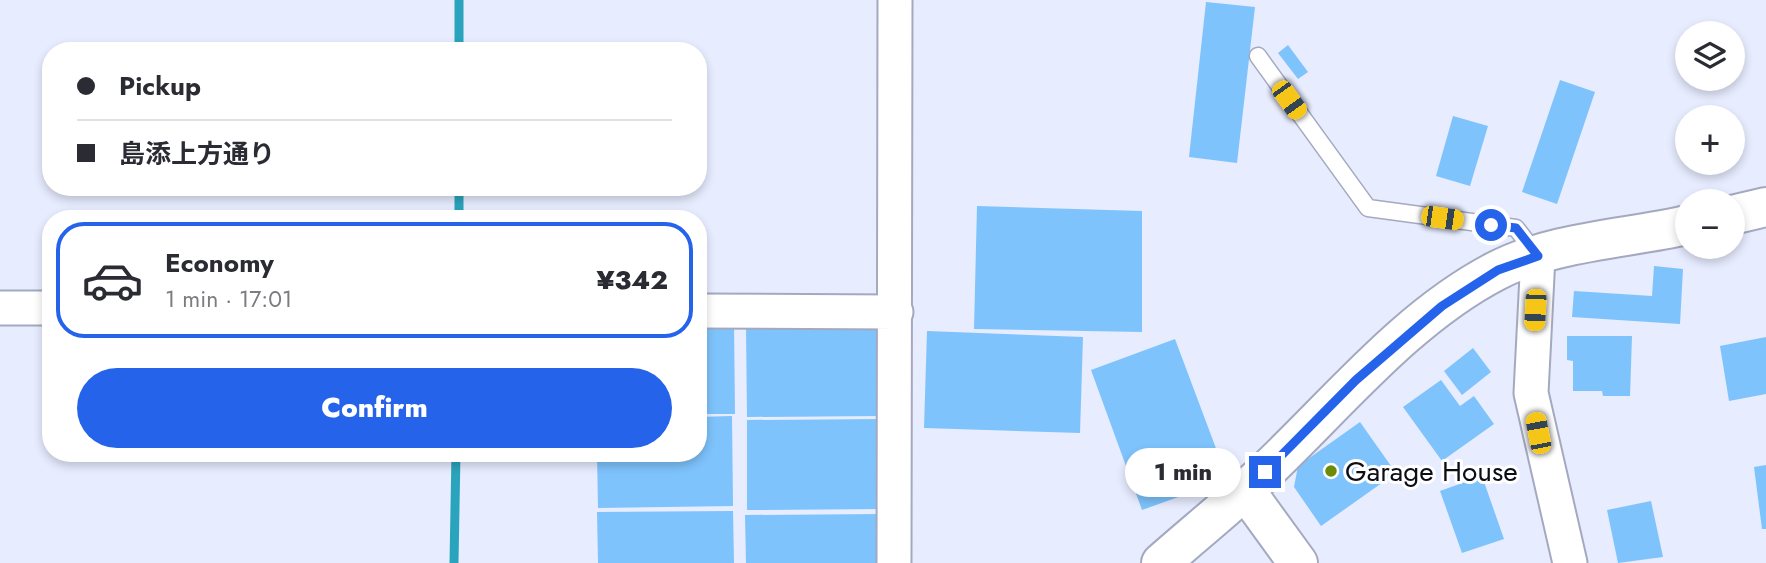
<!DOCTYPE html>
<html lang="en">
<head>
<meta charset="utf-8">
<style>
  :root { --surface:#fff; --page:#f2f2f3; --text:#2b2b33; --muted:#7c7c81; --line:#e1e1e2; --accent:#2563eb }
  body { margin:0; font-family:Jost,"Noto Sans JP",sans-serif; background:var(--page); color:var(--text); height:100vh; display:flex; flex-direction:column; font-size:26px; white-space:nowrap }
  * { box-sizing:border-box; margin:0 }
  p { font-size:23px; color:var(--muted) }
  .icon { flex:none; width:38px; height:38px; fill:none; stroke:currentColor; stroke-width:2; stroke-linecap:round; stroke-linejoin:round }
  .map { position:relative; flex:1; overflow:hidden }
  .sheet { position:absolute; left:42px; top:210px; width:665px; height:252px; display:flex; flex-direction:column; background:var(--surface); border-radius:28px; box-shadow:0 4px 10px #0003 }
  .sheet>* { flex:none }
  .guide { position:absolute; left:42px; top:42px; width:665px; height:154px; border-radius:28px; box-shadow:0 4px 10px #0003; display:grid; align-content:center; height:154px; padding:0 35px; background:var(--surface) }
  .tools { position:absolute; left:1675px; top:21px; display:grid; gap:14px }
  .tools a { display:grid; place-items:center; width:70px; height:70px; border-radius:50%; background:var(--surface); box-shadow:0 4px 10px #0003; font-size:35px }
  .end { position:absolute; width:32px; height:32px; margin:-16px; border:9px solid #2563eb; background:#fff; box-shadow:0 0 0 4px #fff }
  .from { border-radius:50% }
  .bubble { position:absolute; height:49px; border-radius:24px; background:var(--surface); box-shadow:0 4px 10px #0003; font-size:23px; font-weight:800; line-height:49px; text-align:center }
  .car { position:absolute; width:21px; height:42px; margin:-21px -10px; border-radius:9px; box-shadow:0 0 5px 2px #0007; background:linear-gradient(#f5c518 24%,#345 0 40%,#f5c518 0 76%,#345 0 86%,#f5c518 0) }
  .guide b { display:flex; align-items:center; gap:24px; height:66px; font-size:26px }
  .guide b+b { border-top:2px solid var(--line) }
  .guide i { width:18px; height:18px; background:var(--text) }
  ul { padding:12px 0 0; list-style:none }
  li { display:flex; align-items:center; gap:21px; height:116px; margin:0 14px 10px; padding:0 21px; border:4px solid transparent; border-radius:28px }
  li div { flex:1 }
  li b { display:block; font-size:26px }
  li em { font-style:normal; font-weight:800 }
  li.current { border-color:var(--accent) }
  li>.icon { width:63px; height:63px; stroke-width:1.5 }
  .button { display:flex; gap:14px; margin-top:auto; padding:14px 35px }
  .button a { flex:1; height:80px; border-radius:42px; background:var(--accent); color:#fff; font-size:28px; font-weight:800; line-height:80px; text-align:center }
  .map>svg:first-child { display:block }
  .lines { fill:none; stroke-linecap:round; stroke-linejoin:round }
  .stream { stroke:#2aa4bc; stroke-width:9 }
  .building { fill:#7ec3fc }
  .lane-casing { stroke:#a4a9c0; stroke-width:19 }
  .street-casing { stroke:#a4a9c0; stroke-width:37 }
  .secondary-casing { stroke:#a4a9c0; stroke-width:42 }
  .lane { stroke:#fff; stroke-width:16 }
  .street { stroke:#fff; stroke-width:33 }
  .secondary { stroke:#fff; stroke-width:38 }
  .route { stroke:#2563eb; stroke-width:9 }
  .poi-dot { fill:#6c8b0a; stroke:#fff; stroke-width:2.5 }
  .labels { text-anchor:middle; dominant-baseline:central; stroke-width:6; stroke-linejoin:round; paint-order:stroke }
  .poi-label { font-size:28px; fill:#0c0d15; stroke:#fff; text-anchor:start }
</style>
</head>
<body>
<div class="map">
<svg width="1766" height="563" viewBox="0 0 1766 563">
  <rect width="100%" height="100%" fill="#e7ecff"/>
  <g class="lines">
    <path class="stream" d="M459,51V0
      M459,219V187
      M454,563L456,453"/>
  </g>
  <path class="building" d="M1206,2L1255,7L1237,163L1189,157Z
    M1288,45L1308,72L1298,79L1278,53Z
    M1560,80L1595,92L1557,204L1522,192Z
    M1453,116L1488,126L1470,186L1436,176Z
    M977,206L1142,211V332L974,329Z
    M1654,266L1683,269L1680,324L1572,317L1574,291L1652,296Z
    M734,323L735,414H698V324Z
    M881,326L882,416L747,417L746,327Z
    M927,331L1083,337L1080,433L924,428Z
    M1567,336H1632L1630,396H1603L1602,391H1573V361L1567,360Z
    M1766,337V394L1729,401L1720,346Z
    M1175,339L1217,451L1174,467L1184,495L1142,510L1091,370Z
    M1473,348L1491,372L1462,395L1444,371Z
    M1441,380L1460,406L1474,396L1494,424L1442,461L1403,407Z
    M732,416L733,506L598,508L597,453H698V417Z
    M882,419L883,509L747,510V420Z
    M1360,422L1396,473L1321,526L1294,487L1298,466Z
    M1766,465V529H1762L1754,467Z
    M1482,476L1504,539L1462,553L1440,491Z
    M1651,501L1663,557L1618,563L1607,510Z
    M733,511L734,563H598L597,512Z
    M881,514V563H746L745,515Z"/>
  <g class="lines">
    <defs>
      <path id="lane" d="M1258,56L1368,208L1516,228L1536,254"/>
      <path id="street" d="M1538,256L1531,393L1570,563
        M0,308H51
        M698,311L896,312
        M894,563L895,0"/>
      <path id="secondary" d="M1732,215L1766,207
        M1245,490L1298,563
        M1161,563C1195,533 1231,504 1265,472C1337,404 1407,317 1496,271C1554,241 1625,239 1687,225"/>
    </defs>
    <use href="#lane" class="lane-casing"/>
    <use href="#street" class="street-casing"/>
    <use href="#secondary" class="secondary-casing"/>
    <use href="#lane" class="lane"/>
    <use href="#street" class="street"/>
    <use href="#secondary" class="secondary"/>
  </g>
  <g class="lines">
    <path class="route" d="M1265,472L1356,380L1442,306L1498,270L1538,256L1516,228L1491,225"/>
  </g>
  <circle class="poi-dot" cx="1331" cy="471" r="7"/>
  <g class="labels">
    <g class="poi-label">
      <text x="1345" y="471">Garage House</text>
    </g>
  </g>
</svg>
<div class="tools">
<a><svg class="icon" aria-label="layers" viewBox="0 0 24 24"><path d="M12 4l9 5-9 5-9-5zM3 14l9 5 9-5"/></svg></a>
<a>+</a>
<a>−</a>
</div>
<i class="end from" style="left:1491px;top:225px"></i>
<i class="end" style="left:1265px;top:472px"></i>
<div class="bubble" style="left:1125px;top:448px;width:116px">1 min</div>
<i class="car" style="left:1289px;top:100px;rotate:144deg"></i>
<i class="car" style="left:1442px;top:218px;rotate:98deg"></i>
<i class="car" style="left:1535px;top:310px;rotate:183deg"></i>
<i class="car" style="left:1538px;top:433px;rotate:349deg"></i>
<div class="guide">
<b><i class="from"></i>Pickup</b>
<b><i></i>島添上方通り</b>
</div>
<section class="sheet">
<ul>
<li class="current"><svg class="icon" aria-label="car" viewBox="0 0 24 24"><path d="M5 17H2v-5l4-1 3-4h7l3 4 3 1v5h-3M9 17h6M6 11h13"/><circle cx="7" cy="17" r="2"/><circle cx="17" cy="17" r="2"/></svg><div><b>Economy</b><p>1 min · 17:01</p></div><em>¥342</em></li>
</ul>
<div class="button"><a>Confirm</a></div>
</section>
</div>
</body>
</html>
